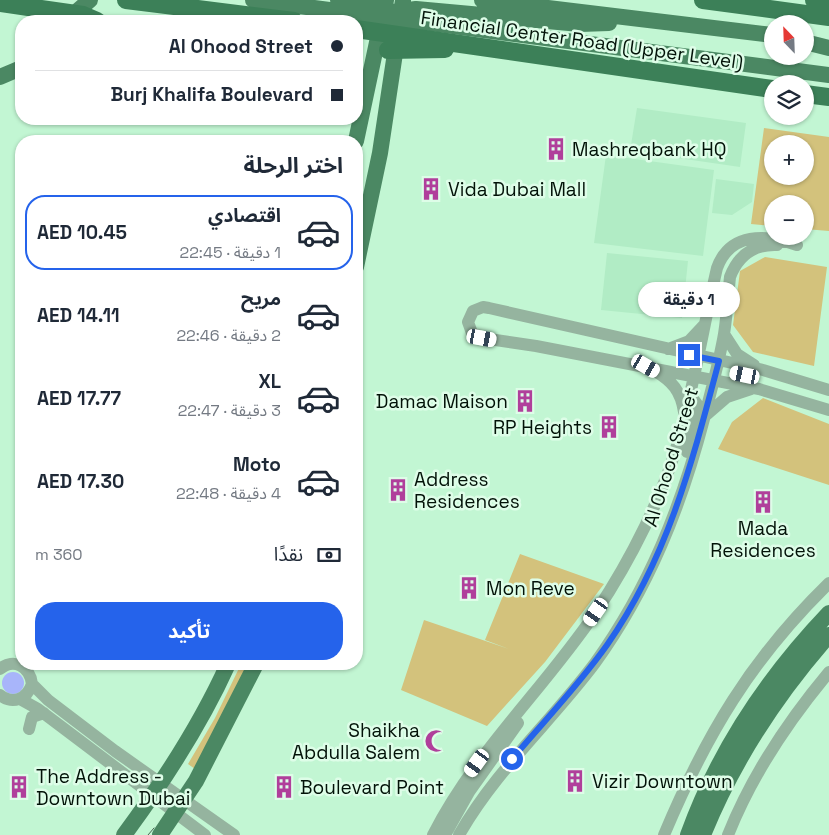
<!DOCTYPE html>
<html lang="ar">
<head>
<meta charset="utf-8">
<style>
  :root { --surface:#fff; --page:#f2f2f3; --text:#1f2937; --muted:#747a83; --line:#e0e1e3; --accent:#2563eb }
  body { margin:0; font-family:"Space Grotesk","Noto Sans Arabic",sans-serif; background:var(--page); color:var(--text); direction:rtl; height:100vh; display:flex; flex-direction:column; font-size:19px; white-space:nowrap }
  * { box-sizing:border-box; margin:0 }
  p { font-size:16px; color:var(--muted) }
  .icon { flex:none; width:28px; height:28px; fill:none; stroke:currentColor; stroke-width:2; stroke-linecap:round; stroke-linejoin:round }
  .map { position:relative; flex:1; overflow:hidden; direction:ltr }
  .drawer { position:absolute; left:15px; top:135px; width:348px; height:535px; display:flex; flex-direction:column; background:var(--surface); border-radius:20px; box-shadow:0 1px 4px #0004; direction:rtl }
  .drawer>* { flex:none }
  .guide { position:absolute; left:15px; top:15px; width:348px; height:110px; border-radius:20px; box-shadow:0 1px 4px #0004; direction:rtl; display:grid; align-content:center; height:110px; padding:0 20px; background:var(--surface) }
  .needle { width:32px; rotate:337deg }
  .tools { position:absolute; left:764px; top:15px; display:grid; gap:10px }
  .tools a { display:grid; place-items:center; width:50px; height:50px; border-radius:50%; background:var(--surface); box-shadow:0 1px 4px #0004; font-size:25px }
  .end { position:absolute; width:22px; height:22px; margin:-11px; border:6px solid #2563eb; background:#fff; box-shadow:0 0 0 2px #fff }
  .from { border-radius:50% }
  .bubble { position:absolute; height:35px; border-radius:18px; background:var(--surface); box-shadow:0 1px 4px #0004; font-size:16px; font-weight:700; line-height:35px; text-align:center; direction:rtl }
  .car { position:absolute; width:15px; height:30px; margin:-15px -8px; border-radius:6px; box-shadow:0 0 4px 1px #0007; background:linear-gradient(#fff 24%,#345 0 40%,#fff 0 76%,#345 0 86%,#fff 0) }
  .guide b { display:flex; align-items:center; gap:18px; height:48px; font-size:19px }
  .guide b+b { border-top:1px solid var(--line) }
  .guide i { width:12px; height:12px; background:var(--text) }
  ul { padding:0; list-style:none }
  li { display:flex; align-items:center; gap:15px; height:75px; margin:0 10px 8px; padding:0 10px; border:2px solid transparent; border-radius:20px }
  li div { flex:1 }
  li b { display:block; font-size:19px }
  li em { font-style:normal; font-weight:700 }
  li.active { border-color:var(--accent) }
  li>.icon { width:45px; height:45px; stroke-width:1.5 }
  h2 { padding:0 20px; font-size:22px; line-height:60px }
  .pay { display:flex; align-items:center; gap:12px; height:55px; padding:0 20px; font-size:19px }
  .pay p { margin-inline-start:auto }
  .cta { display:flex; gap:10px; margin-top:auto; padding:10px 20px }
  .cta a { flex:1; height:58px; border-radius:20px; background:var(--accent); color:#fff; font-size:20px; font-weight:700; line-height:58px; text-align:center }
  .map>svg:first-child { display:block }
  .built { fill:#b1ecc5 }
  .green { fill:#d3c27c; fill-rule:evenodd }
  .water { fill:#a8b5fa }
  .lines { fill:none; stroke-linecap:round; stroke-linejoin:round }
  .tertiary { stroke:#95b49f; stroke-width:12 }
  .primary { stroke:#4b8863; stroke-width:16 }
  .trunk { stroke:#3c8058; stroke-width:18 }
  .tram { stroke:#476451; stroke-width:1 }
  .trunk-bridge { stroke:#3c8058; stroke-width:18 }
  .route { stroke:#2563eb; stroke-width:6 }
  .labels { text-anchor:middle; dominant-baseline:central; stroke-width:5; stroke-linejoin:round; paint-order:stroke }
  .street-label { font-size:19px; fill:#021208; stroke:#defde8 }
  .poi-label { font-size:19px; fill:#021208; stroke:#defde8; text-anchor:start }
</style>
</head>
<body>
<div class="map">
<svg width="829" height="835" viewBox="0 0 829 835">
  <rect width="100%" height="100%" fill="#c2f6d3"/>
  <path class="built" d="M637,108L746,123L740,167L630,151Z
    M606,155L714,170L703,256L594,243Z
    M716,179L754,184L752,202L732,215L712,213Z
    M607,253L688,261L682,318L601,310Z"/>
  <path class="green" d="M764,128L829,137V231L805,229V204H772V226L751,224ZM772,144H805V176H772Z
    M765,257L827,267L814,366L753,352L733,325L740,271Z
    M763,398L829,424V485L718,449L732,422Z
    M520,554L604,584L545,662L487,726L401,690L424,620L509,649L485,640Z
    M241,664H250L195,769L188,764L215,718Z"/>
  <path class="water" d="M2 683a11 11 0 1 1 22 0a11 11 0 1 1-22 0Z"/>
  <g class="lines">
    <path class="tertiary" d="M724,334L737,354L754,365
      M668,349L689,341L704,325
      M655,371C672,381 681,391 684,412
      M829,390L763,370L489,308L483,307L473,311L468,322L472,333L482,338L536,346L759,389L829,410
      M705,416L727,397L751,389
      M687,452L697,404L694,400L688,402
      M0,669C14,657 30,667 32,684C27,699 13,705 0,695
      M32,684L48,700L115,751L234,835
      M20,699L38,709L205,835
      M29,729L32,717L44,713
      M433,835C475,752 544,689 596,612C630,561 664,495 680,435C695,380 704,324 717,268C730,232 766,234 797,245
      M445,835L469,792L518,723
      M459,835C496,770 551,722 595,663C649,588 681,507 704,419C711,390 719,363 724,334C727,315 728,296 730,277C738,256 753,244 777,245
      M664,835C706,735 751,659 829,583
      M728,835C752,775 788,721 829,672"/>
    <path class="primary" d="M253,0L829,75
      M338,0L365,3L377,0
      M482,0L772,35
      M393,12L416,9L580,24L609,23
      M67,20L90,0
      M805,42L829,48
      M0,77L21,68
      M356,141L386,0
      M356,267L380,153L403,0
      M124,835C164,781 200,726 228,664
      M160,835L196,781L256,664
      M688,835C718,752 768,677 829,613
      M703,835C733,761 776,695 829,635"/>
    <path class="trunk" d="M126,0L294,21
      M703,0L829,17
      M814,0L829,3
      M805,94L829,97"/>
    <path class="tram" d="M148,835L154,828"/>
    <path class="trunk-bridge" d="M0,3L83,15L97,21
      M356,29L772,89
      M388,50L445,49"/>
  </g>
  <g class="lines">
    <path class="route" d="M512,759C544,721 578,686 607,645C668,557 692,463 719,361L689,355"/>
  </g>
  <defs>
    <symbol id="building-bare" viewBox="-9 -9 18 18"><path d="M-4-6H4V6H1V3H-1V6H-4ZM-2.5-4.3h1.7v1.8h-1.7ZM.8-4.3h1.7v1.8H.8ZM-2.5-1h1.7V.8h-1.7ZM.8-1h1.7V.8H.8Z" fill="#b03f9b" stroke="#defde8" stroke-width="2.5" paint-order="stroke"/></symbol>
    <symbol id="mosque-bare" viewBox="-9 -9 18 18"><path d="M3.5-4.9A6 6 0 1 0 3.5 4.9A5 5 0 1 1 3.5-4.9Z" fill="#b03f9b" stroke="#defde8" stroke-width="2.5" paint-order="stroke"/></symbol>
  </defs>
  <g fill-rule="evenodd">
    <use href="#building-bare" x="540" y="133" width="32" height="32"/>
    <use href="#building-bare" x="415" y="173" width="32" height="32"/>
    <use href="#building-bare" x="509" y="385" width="32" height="32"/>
    <use href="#building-bare" x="593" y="411" width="32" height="32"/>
    <use href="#building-bare" x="382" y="474" width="32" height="32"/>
    <use href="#building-bare" x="747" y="486" width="32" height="32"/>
    <use href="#building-bare" x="453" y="572" width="32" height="32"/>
    <use href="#mosque-bare" x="420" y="725" width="32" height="32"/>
    <use href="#building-bare" x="559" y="765" width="32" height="32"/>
    <use href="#building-bare" x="3" y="771" width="32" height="32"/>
    <use href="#building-bare" x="268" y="771" width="32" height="32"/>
  </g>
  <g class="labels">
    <g class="street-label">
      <text transform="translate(582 40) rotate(8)">Financial Center Road (Upper Level)</text>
      <text transform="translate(671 457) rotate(-73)">Al Ohood Street</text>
    </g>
    <g class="poi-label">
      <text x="572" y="149">Mashreqbank HQ</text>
      <text x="448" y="189">Vida Dubai Mall</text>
      <text x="508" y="401" text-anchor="end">Damac Maison</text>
      <text x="592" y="427" text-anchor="end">RP Heights</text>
      <text x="414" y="479">Address<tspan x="414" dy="22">Residences</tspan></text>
      <text x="763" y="528" text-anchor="middle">Mada<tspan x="763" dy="22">Residences</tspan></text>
      <text x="486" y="588">Mon Reve</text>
      <text x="420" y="730" text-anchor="end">Shaikha<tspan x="420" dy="22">Abdulla Salem</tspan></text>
      <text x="36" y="776">The Address -<tspan x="36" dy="22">Downtown Dubai</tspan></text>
      <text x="592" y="781">Vizir Downtown</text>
      <text x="300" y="787">Boulevard Point</text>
    </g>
  </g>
</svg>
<div class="tools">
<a><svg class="needle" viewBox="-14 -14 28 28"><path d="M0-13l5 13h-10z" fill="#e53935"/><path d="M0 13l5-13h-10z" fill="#747a83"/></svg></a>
<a><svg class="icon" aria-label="layers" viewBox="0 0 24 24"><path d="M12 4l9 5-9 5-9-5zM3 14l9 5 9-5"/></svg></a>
<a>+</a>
<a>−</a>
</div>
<i class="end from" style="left:512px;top:759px"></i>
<i class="end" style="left:689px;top:355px"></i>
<div class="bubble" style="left:638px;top:282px;width:102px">1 دقيقة</div>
<i class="car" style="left:482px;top:338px;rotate:100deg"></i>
<i class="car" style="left:646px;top:366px;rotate:120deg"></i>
<i class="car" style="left:745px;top:375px;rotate:282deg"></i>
<i class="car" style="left:596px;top:612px;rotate:215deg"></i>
<i class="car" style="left:477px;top:763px;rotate:216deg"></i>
<div class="guide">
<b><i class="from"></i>Al Ohood Street</b>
<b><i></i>Burj Khalifa Boulevard</b>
</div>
<section class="drawer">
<h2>اختر الرحلة</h2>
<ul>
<li class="active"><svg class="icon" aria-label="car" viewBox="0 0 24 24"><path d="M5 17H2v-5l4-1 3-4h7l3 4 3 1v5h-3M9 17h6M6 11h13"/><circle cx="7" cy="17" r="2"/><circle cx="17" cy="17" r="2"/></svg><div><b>اقتصادي</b><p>1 دقيقة · 22:45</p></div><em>AED 10.45</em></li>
<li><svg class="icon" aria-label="car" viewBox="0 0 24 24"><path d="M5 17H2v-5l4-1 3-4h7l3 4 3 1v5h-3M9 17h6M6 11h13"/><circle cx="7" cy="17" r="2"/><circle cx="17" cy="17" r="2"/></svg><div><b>مريح</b><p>2 دقيقة · 22:46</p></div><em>AED 14.11</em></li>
<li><svg class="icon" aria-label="car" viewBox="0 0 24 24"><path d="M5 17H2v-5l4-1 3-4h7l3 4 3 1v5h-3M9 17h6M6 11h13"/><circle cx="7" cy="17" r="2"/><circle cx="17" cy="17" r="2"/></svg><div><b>XL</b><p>3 دقيقة · 22:47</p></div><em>AED 17.77</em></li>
<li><svg class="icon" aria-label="car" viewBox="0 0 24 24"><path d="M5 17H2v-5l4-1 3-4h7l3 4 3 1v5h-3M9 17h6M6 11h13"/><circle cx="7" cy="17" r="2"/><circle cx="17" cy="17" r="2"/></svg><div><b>Moto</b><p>4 دقيقة · 22:48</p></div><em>AED 17.30</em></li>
</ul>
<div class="pay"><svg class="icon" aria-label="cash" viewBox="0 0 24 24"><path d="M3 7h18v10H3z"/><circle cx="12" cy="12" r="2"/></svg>نقدًا<p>360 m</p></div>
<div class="cta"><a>تأكيد</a></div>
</section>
</div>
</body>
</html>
